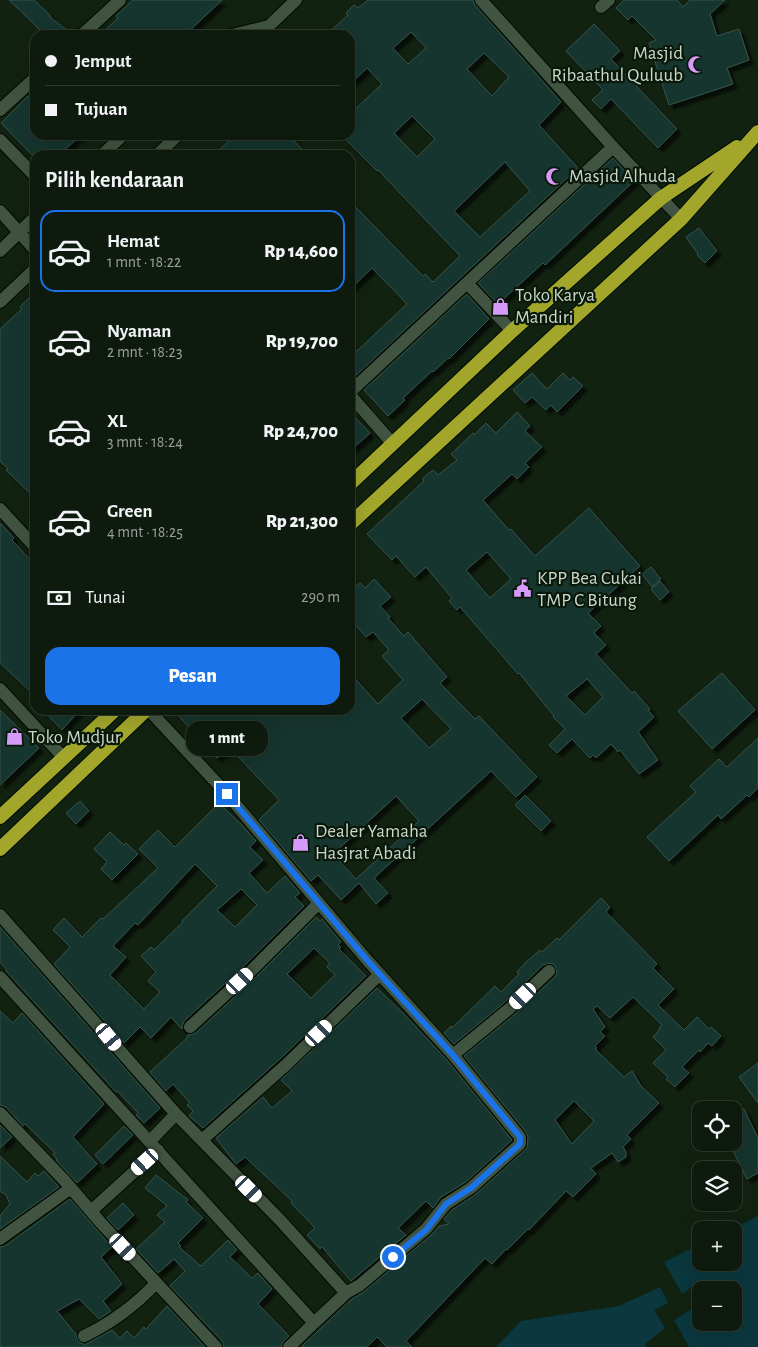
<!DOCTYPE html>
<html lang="id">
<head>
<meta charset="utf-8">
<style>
  :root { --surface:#0e1a0d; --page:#1c271b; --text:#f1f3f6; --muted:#9ba19d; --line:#2e382e; --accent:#1a73e8 }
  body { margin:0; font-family:"Alegreya Sans",sans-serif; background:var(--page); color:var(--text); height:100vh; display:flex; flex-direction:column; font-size:19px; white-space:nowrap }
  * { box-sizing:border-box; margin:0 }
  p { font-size:16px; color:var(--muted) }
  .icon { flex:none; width:28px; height:28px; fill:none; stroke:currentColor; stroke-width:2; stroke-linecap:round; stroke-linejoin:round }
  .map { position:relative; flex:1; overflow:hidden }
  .details { position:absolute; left:30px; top:150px; width:325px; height:565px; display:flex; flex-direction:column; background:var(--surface); border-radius:15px; box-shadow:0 5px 20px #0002,0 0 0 1px var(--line) }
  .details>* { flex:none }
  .top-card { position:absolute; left:30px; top:30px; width:325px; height:110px; border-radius:15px; box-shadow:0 5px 20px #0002,0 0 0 1px var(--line); display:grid; align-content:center; height:110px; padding:0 15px; background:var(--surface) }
  .buttons { position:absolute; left:692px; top:1101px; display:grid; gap:10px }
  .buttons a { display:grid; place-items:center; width:50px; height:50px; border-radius:10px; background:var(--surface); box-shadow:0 5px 20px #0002,0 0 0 1px var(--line); font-size:25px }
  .end { position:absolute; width:22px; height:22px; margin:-11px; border:6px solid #1a73e8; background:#fff; box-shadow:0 0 0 2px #fff }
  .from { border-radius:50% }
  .bubble { position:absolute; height:35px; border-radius:15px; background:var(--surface); box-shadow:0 5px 20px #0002,0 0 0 1px var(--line); font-size:16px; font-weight:800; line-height:35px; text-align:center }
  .car { position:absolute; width:15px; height:30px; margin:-15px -8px; border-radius:6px; box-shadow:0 0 4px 1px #0007; background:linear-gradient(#fff 24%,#345 0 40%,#fff 0 76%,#345 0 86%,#fff 0) }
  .top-card b { display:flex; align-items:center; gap:18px; height:48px; font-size:19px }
  .top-card b+b { border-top:1px solid var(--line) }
  .top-card i { width:12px; height:12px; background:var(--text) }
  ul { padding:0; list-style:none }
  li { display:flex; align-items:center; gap:15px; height:82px; margin:0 10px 8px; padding:0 5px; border:2px solid transparent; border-radius:15px }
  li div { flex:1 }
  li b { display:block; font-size:19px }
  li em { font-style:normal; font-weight:800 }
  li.current { border-color:var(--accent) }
  li>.icon { width:45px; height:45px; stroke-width:1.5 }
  h2 { padding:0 15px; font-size:22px; line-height:60px }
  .pay { display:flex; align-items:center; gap:12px; height:55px; padding:0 15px; font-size:19px }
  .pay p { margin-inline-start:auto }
  .primary-button { display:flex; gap:10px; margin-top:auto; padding:10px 15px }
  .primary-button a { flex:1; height:58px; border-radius:15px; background:var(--accent); color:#fff; font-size:20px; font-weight:800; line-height:58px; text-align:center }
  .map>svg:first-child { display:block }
  .water { fill:#0b373e }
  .building { fill:#17352e; stroke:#35534c; fill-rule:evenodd; filter:url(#shadow) }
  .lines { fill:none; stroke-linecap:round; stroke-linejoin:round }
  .minor-casing { stroke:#010b01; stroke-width:14 }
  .tertiary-casing { stroke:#010b01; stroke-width:14 }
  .trunk-casing { stroke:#010b01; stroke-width:16 }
  .minor { stroke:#415441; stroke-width:12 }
  .tertiary { stroke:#415441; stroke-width:12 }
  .trunk { stroke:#a2a72c; stroke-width:14 }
  .route { stroke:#1a73e8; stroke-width:6 }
  .labels { text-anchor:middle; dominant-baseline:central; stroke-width:4.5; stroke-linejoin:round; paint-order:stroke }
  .poi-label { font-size:19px; fill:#ccd6cb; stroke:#081809; text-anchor:start }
</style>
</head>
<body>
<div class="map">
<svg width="758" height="1347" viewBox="0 0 758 1347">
  <defs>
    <filter id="shadow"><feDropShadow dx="4.5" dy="4.5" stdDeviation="1" flood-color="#0009"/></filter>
  </defs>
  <rect width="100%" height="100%" fill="#122211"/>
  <path class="water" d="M758,1216V1347H689L674,1320L701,1303V1322H734V1290H701V1299L693,1286L682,1294L664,1262L701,1244V1262H734V1230H730Z
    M660,1287L668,1303L654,1310L665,1328L645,1344L647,1347H496L521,1321L619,1306Z"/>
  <path class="building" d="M9,0H34L50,15V17L73,35H45Z
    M133,0H222L185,35H100L118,18L116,16Z
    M368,0H473L475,5L561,102L539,125L578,168L350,381V344L357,351L407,304L372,268L350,289V201L423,276L425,274L433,282L460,256L378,170L377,171L341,135H350V114L382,84L367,68L350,84V35H326L348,15L346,13L354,5L358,8ZM411,32L426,48L408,64L393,48ZM484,53L509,77L492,96L467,69ZM412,116L435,139L417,157L394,133ZM505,162L530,191L480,237L454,211Z
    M624,0H677L683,7L690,0H725L710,14L717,36L739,29L749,60L727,68L733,84L669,105L649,43L656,40L632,16L628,20L616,8Z
    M594,24L620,51L611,59L677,129L658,148L611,99L601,109L592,100L603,90L566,51Z
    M28,96L35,102V135H81L59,155H32L1,123Z
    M235,135H288L308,155H214Z
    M613,158L634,181L545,265L543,263L498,304L478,283Z
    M699,228L717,251L705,263L697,255L698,254L686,237Z
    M35,292V498L6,470L8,469L0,461V329L22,309L20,307Z
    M467,294L489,319L449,359L448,358L433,372L432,371L403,398L405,400L388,416L364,390Z
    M532,373L547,389L563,373L570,380L573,377L583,386L557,412L551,405L546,410L532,397L525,403L513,390Z
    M350,412L370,433L350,451Z
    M517,412L530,426L525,431L542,447L525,463L529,467L517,479L512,474L483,500L509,530L511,529L535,556L589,508L640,566L588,613L601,626L594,633L606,645L596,654L632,693L634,691L650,709L648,710L654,717L638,732L658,760L639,774L620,750L618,752L611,744L596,758L593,755L590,758L572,739L557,753L549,745L565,729L553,717L554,716L519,673L518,674L460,607L457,610L449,601L452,598L426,567L415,577L396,556L392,560L367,534L424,481L422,479L433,470L438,475L457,460L451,454L473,433L474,435L486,423L496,433ZM487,552L511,579L490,598L466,570ZM587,679L603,697L585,715L566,696Z
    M0,523L14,538L12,540L35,565V696L0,663Z
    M651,567L661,579L652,587L642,574Z
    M374,579L391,597L380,606L390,617L388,618L404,636L408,632L447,677L440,683L475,719L479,716L537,777L516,797L491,771L374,878L388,893L376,904L359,883L341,900L318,875L311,881L259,820L279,800L229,747L217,758L173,710H350V673L378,704L403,680L382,656L389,650L373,632L366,637L350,619V592L360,583L365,588ZM422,699L451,729L429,748L401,718ZM396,796L419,821L356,879L333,854Z
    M660,581L669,592L660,600L651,589Z
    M722,673L755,710L712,749L678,711Z
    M0,710L39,748L0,785Z
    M43,710H80L62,730Z
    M758,738V788L749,797L747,795L721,819L718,815L669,861L647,837L696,792L690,786L719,759L727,767Z
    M525,795L551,821L541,831L515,805Z
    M80,801L89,811L76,824L66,813Z
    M219,803L241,824L256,841L250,847L263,860L249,873L267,893L285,876L300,893L295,897L304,906L245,965L184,1021L182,1029L171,1017L151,1038L140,1027L124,1043L54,964L70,947L53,930L64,918L82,937L101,918L103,919L158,868L139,849L158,830L175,847ZM195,864L217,886L182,921L183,922L154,950L151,947L141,956L156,972L148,981L160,992L144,1009L110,975L126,957L113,946L135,923L138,925ZM241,889L257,905L235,927L217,910Z
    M110,832L124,845L126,843L138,854L112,880L101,869L107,862L94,849Z
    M601,898L610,907L606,912L657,964L653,968L674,989L658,1005L684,1030L697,1017L709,1029L711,1027L721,1036L712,1046L708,1043L700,1052L699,1050L682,1067L689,1073L675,1087L666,1079L668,1077L653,1063L666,1050L653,1037L660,1029L659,1028L662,1025L633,997L610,1018L597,1006L593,1009L605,1027L600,1032L605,1036L595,1046L597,1048L595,1049L624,1077L632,1071L641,1086L659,1103L627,1135L631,1139L623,1147L626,1152V1157L618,1162L612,1153L591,1168L596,1174L573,1197L566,1191L529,1230L528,1229L507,1250L506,1249L492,1264L485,1258L406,1341L412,1347H387L377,1337L367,1347H301L351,1300L365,1291L431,1235L439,1226L449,1224L444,1219L452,1210L476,1194L527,1148L528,1137L526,1132L464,1056L514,1015L555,977L557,973L555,966L551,963L543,965L504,1003L454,1044L444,1033L451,1026L452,1028L495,986L501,992L519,974L517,972L525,963L540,950L542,952L557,938L559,940ZM574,1101L594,1121L572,1144L555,1120Z
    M316,917L320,921L322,919L341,942L338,945L341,947L339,949L366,976L281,1058L203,1128L189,1116L193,1111L187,1105L190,1103L173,1084L166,1091L150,1072L186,1039L188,1035L196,1033L256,977ZM314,948L330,963L327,967L335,975L311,998L287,974Z
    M0,927L160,1108L144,1123L136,1115L138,1113L117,1091L116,1092L6,971L7,970L0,962Z
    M377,988L402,1012L447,1060L512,1140L466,1182L441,1197L433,1208L426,1201L398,1228L406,1235L351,1281L322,1247L320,1249L307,1235L315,1228L291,1203L292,1201L245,1157L236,1164L216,1138L263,1097L272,1108L292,1091L281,1080Z
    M0,1011L13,1023L22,1013L104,1104L73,1137L97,1164L77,1183L56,1160L57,1159L53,1154L55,1153L25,1124L23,1126L6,1107L0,1105Z
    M758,1063V1103L739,1077Z
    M744,1109L758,1138V1173L747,1179L729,1142H734V1114Z
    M0,1125L12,1137L0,1148Z
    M124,1126L133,1135L103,1164L95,1155Z
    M0,1156L27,1182L35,1173L38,1176L44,1171L59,1187L0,1229V1216L10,1204L6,1195L0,1191Z
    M156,1175L188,1200L186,1202L203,1218L178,1243L181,1246L179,1247L201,1266L228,1240L237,1250L230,1257L252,1278L258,1273L272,1289L258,1304L289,1336L283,1342L281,1347H224L222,1341L170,1286L185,1271L174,1259L158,1273L136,1249L165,1222L157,1215L167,1206L145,1188Z
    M70,1199L112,1247L101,1257L122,1284L103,1301L111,1311L99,1319L79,1299L57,1311L76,1334L77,1339L79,1342L85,1345L112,1330L120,1338L127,1331L134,1338L144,1327L146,1329L167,1306L205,1347H0V1247L5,1246Z
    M123,1203L134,1215L118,1230L107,1218Z"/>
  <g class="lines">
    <defs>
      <path id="minor" d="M601,7L609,0
        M82,35L120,0
        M0,110L35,78
        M0,140L35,176
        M0,211L35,250
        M467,283L512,331
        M350,392L613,147
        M350,395L393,444
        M0,509L35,547
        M0,689L63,757
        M0,915L176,1114L280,1220L346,1293
        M0,977L314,1323L346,1293L360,1285L426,1229L446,1204L471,1188L520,1144V1137L453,1055L367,960L227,794L149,710
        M190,1027L251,971L319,903
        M453,1055L509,1009L549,971
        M0,1113L64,1180L101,1223L216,1347
        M202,1140L287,1064L380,974
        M150,1141L176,1114
        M91,1211L158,1150
        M0,1239L71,1188
        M84,1336C110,1324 137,1304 156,1283
        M289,1347L314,1323"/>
      <path id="tertiary" d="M481,0L613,147L681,219
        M232,35L269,26
        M266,35L269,26L296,0
        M102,155L123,135
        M157,155L178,135
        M0,251L35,217
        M0,302L35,269"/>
      <path id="trunk" d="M350,484L512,331L661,198L737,147
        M350,524L681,219L758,132
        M0,817L115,710
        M0,849L146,710"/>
    </defs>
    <use href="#minor" class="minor-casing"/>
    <use href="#tertiary" class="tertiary-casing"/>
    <use href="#trunk" class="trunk-casing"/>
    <use href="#minor" class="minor"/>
    <use href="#tertiary" class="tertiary"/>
    <use href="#trunk" class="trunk"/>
  </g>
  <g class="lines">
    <path class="route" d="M227,794L367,960L453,1055L520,1137V1144L471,1188L446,1204L426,1230L393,1257"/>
  </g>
  <defs>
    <symbol id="mosque-bare" viewBox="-9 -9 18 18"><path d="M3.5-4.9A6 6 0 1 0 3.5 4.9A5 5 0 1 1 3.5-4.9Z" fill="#d69bfa" stroke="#081809" stroke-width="2.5" paint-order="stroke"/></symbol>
    <symbol id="shop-bare" viewBox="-9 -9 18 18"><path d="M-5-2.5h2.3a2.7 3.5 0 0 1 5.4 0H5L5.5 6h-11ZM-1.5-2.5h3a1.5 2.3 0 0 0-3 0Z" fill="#d69bfa" stroke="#081809" stroke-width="2.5" paint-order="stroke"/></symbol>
    <symbol id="civic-bare" viewBox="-9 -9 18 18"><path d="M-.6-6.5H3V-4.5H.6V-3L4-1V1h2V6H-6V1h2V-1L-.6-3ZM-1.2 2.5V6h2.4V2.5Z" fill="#d69bfa" stroke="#081809" stroke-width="2.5" paint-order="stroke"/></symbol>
  </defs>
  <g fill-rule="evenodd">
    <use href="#mosque-bare" x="684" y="52" width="25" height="25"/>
    <use href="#mosque-bare" x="542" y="164" width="25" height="25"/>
    <use href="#shop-bare" x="488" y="294" width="25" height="25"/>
    <use href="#civic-bare" x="510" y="576" width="25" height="25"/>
    <use href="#shop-bare" x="2" y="724" width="25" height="25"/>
    <use href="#shop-bare" x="288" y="830" width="25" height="25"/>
  </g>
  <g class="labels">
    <g class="poi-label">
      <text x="683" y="53" text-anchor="end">Masjid<tspan x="683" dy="22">Ribaathul Quluub</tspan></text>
      <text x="569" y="176">Masjid Alhuda</text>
      <text x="515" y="295">Toko Karya<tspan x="515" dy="22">Mandiri</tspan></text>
      <text x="537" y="578">KPP Bea Cukai<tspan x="537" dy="22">TMP C Bitung</tspan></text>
      <text x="28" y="737">Toko Mudjur</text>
      <text x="315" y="831">Dealer Yamaha<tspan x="315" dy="22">Hasjrat Abadi</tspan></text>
    </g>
  </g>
</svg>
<div class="buttons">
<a><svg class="icon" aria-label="locate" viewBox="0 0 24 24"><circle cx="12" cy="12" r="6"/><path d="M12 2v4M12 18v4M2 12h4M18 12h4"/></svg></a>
<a><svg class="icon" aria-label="layers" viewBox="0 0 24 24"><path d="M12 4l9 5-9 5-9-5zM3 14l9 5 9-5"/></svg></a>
<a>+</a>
<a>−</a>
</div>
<i class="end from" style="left:393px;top:1257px"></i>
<i class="end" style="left:227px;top:794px"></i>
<div class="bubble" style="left:186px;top:721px;width:82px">1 mnt</div>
<i class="car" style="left:240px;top:981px;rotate:47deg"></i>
<i class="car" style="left:523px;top:996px;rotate:226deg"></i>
<i class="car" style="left:319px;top:1033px;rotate:47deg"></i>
<i class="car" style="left:109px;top:1037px;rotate:140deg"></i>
<i class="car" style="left:145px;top:1162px;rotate:228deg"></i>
<i class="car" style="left:249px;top:1189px;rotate:135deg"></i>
<i class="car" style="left:123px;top:1247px;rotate:137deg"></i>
<div class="top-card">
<b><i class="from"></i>Jemput</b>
<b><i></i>Tujuan</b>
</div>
<section class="details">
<h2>Pilih kendaraan</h2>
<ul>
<li class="current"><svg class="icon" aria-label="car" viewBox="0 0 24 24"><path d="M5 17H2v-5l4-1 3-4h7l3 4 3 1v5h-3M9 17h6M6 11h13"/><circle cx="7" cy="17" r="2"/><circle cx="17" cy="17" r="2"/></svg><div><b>Hemat</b><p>1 mnt · 18:22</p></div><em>Rp 14,600</em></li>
<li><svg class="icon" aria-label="car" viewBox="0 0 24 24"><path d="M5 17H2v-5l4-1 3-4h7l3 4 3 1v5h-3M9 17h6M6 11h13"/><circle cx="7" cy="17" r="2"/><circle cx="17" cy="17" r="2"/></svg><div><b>Nyaman</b><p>2 mnt · 18:23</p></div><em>Rp 19,700</em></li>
<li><svg class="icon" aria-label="car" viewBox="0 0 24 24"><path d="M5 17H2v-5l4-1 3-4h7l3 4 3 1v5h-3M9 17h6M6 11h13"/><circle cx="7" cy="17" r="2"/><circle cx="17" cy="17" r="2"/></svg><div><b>XL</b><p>3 mnt · 18:24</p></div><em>Rp 24,700</em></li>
<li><svg class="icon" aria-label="car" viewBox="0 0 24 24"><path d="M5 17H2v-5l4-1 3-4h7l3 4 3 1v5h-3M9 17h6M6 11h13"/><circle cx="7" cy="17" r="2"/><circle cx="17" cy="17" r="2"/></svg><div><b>Green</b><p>4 mnt · 18:25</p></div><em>Rp 21,300</em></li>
</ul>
<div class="pay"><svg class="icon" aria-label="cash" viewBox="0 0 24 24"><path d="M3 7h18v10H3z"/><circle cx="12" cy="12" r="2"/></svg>Tunai<p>290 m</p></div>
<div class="primary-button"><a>Pesan</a></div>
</section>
</div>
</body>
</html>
